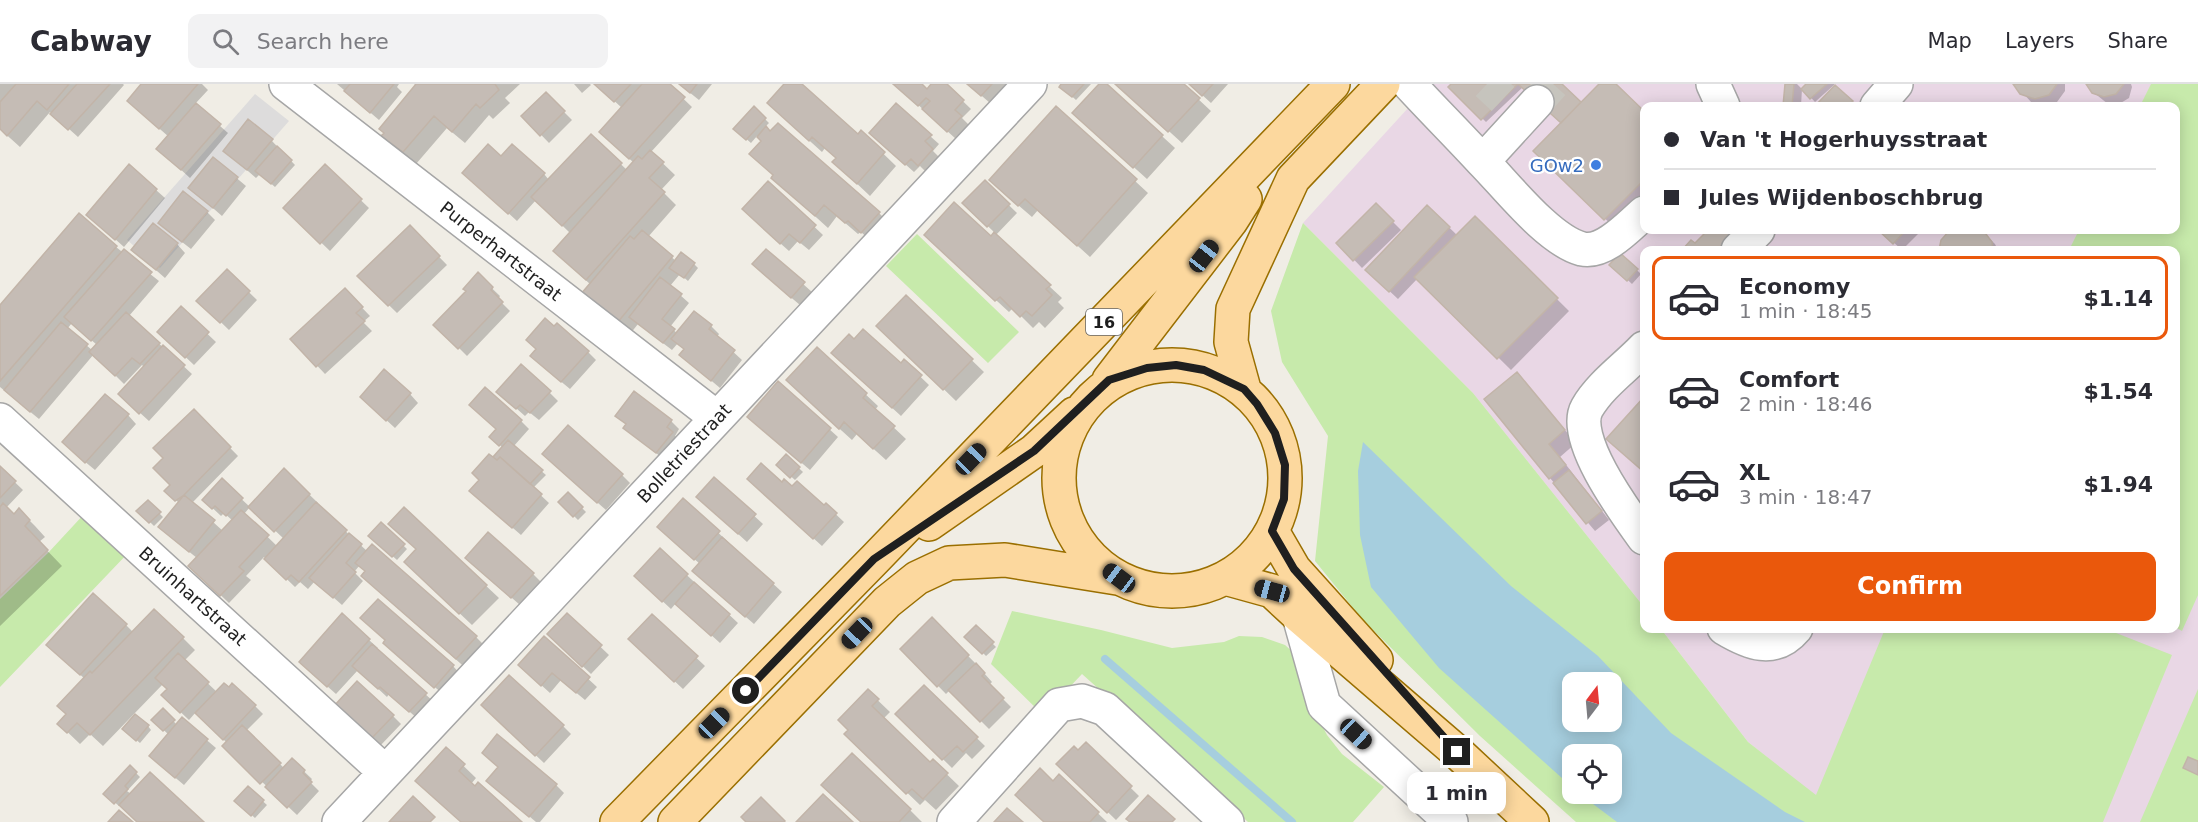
<!DOCTYPE html>
<html lang="en">
<head>
<meta charset="utf-8">
<style>
  :root { --surface:#fff; --page:#f2f2f3; --text:#2b2b33; --muted:#7c7c81; --line:#e1e1e2; --accent:#ea580c }
  body { margin:0; font-family:"DejaVu Sans",sans-serif; background:var(--page); color:var(--text); height:100vh; display:flex; flex-direction:column; font-size:22px; white-space:nowrap }
  * { box-sizing:border-box; margin:0 }
  p { font-size:20px; color:var(--muted) }
  .icon { flex:none; width:33px; height:33px; fill:none; stroke:currentColor; stroke-width:2; stroke-linecap:round; stroke-linejoin:round }
  .map { position:relative; flex:1; overflow:hidden }
  .panel { position:absolute; left:1640px; top:162px; width:540px; height:387px; display:flex; flex-direction:column; background:var(--surface); border-radius:12px; box-shadow:0 3px 15px #0003 }
  .panel>* { flex:none }
  .banner { position:absolute; left:1640px; top:18px; width:540px; height:132px; border-radius:12px; box-shadow:0 3px 15px #0003; display:grid; align-content:center; height:132px; padding:0 24px; background:var(--surface) }
  .needle { width:39px; rotate:16deg }
  .controls { position:absolute; left:1562px; top:588px; display:grid; gap:12px }
  .controls a { display:grid; place-items:center; width:60px; height:60px; border-radius:12px; background:var(--surface); box-shadow:0 3px 15px #0003; font-size:30px }
  .end { position:absolute; width:27px; height:27px; margin:-14px; border:8px solid #1f1f1f; background:#fff; box-shadow:0 0 0 3px #fff }
  .from { border-radius:50% }
  .bubble { position:absolute; height:42px; border-radius:12px; background:var(--surface); box-shadow:0 3px 15px #0003; font-size:20px; font-weight:700; line-height:42px; text-align:center }
  .car { position:absolute; width:18px; height:36px; margin:-18px -9px; border-radius:8px; box-shadow:0 0 4px 2px #0007; background:linear-gradient(#222 24%,#8ab4d8 0 40%,#222 0 76%,#8ab4d8 0 86%,#222 0) }
  .banner b { display:flex; align-items:center; gap:21px; height:57px; font-size:22px }
  .banner b+b { border-top:2px solid var(--line) }
  .banner i { width:15px; height:15px; background:var(--text) }
  ul { padding:10px 0 0; list-style:none }
  li { display:flex; align-items:center; gap:18px; height:84px; margin:0 12px 9px; padding:0 12px; border:3px solid transparent; border-radius:12px }
  li div { flex:1 }
  li b { display:block; font-size:22px }
  li em { font-style:normal; font-weight:700 }
  li.on { border-color:var(--accent) }
  li>.icon { width:54px; height:54px; stroke-width:1.5 }
  .action { display:flex; gap:12px; margin-top:auto; padding:12px 24px }
  .action a { flex:1; height:69px; border-radius:12px; background:var(--accent); color:#fff; font-size:24px; font-weight:700; line-height:69px; text-align:center }
  header { display:flex; align-items:center; gap:36px; box-sizing:border-box; height:84px; padding:0 30px; background:var(--surface); border-bottom:2px solid var(--line) }
  header strong { font-size:28px }
  nav { display:flex; gap:33px; margin-inline-start:auto; font-size:21px }
  .search { width:420px; height:54px; background:var(--page); display:flex; align-items:center; gap:15px; box-sizing:border-box; padding:0 21px; border-radius:12px; color:var(--muted); font-size:22px }
  .map>svg:first-child { display:block }
  .residential { fill:#dddcdc }
  .industrial { fill:#e9d7e5; fill-rule:evenodd }
  .grass { fill:#c7eaab; fill-rule:evenodd }
  .water { fill:#a6cede; fill-rule:evenodd }
  .shadow { fill:#0003; fill-rule:evenodd }
  .lines { fill:none; stroke-linecap:round; stroke-linejoin:round }
  .stream { stroke:#a6cede; stroke-width:8 }
  .building { fill:#c5bcb5; stroke:#c2b4a8; stroke-width:1.5 }
  .minor-tunnel { stroke:#c6c4bd; stroke-width:33; stroke-dasharray:33 16; stroke-linecap:butt }
  .minor-casing { stroke:#a6a6a6; stroke-width:36 }
  .major-casing { stroke:#9a6f00; stroke-width:36 }
  .minor { stroke:#fff; stroke-width:33 }
  .major { stroke:#fcd89e; stroke-width:33 }
  .route { stroke:#1f1f1f; stroke-width:8 }
  .shop-dot { fill:#3f7fe0; stroke:#fff; stroke-width:2 }
  .labels { text-anchor:middle; dominant-baseline:central; stroke-width:4.5; stroke-linejoin:round; paint-order:stroke }
  .shield { fill:#fff; stroke:#626262; stroke-width:1.5 }
  .shield-label { font-size:16px; font-weight:bold; fill:#1f1f1f }
  .shop-label { font-size:18px; fill:#366cbe; stroke:#fff; text-anchor:end }
  .street-label { font-size:18px; fill:#1f1f1f; stroke:#fff }
</style>
</head>
<body>
<header>
<strong>Cabway</strong>
<div class="search"><svg class="icon" aria-label="search" viewBox="0 0 24 24"><circle cx="10" cy="10" r="6"/><path d="M15 15l6 6"/></svg>Search here</div>
<nav><a>Map</a><a>Layers</a><a>Share</a></nav>
</header>
<div class="map">
<svg width="2198" height="738" viewBox="0 0 2198 738">
  <rect width="100%" height="100%" fill="#f0ede5"/>
  <path class="residential" d="M255,10L289,37L160,184L127,156Z"/>
  <path class="industrial" d="M1430,0H2198V738H1873L1816,712L1748,658L1661,545L2175,544V166H1644V523L1473,309L1303,139ZM1644,22H2175V146H1644Z"/>
  <path class="grass" d="M2151,0H2198V511L2182,547L2175,543V166H2069L2079,146H2175V22H2140Z
    M1303,139L1473,309L1644,523V544L1661,545L1748,658L1816,711L1885,545H2106L2172,571L2103,738H1576L1480,652L1363,536L1315,477L1328,352L1282,278L1271,227ZM1572,598H1611V638H1572ZM1572,670H1611V710H1572Z
    M917,150L1019,248L988,279L886,182Z
    M86,428L130,467L0,603V515L48,469Z
    M1012,527L1101,546L1172,564L1224,558L1239,552L1262,553L1285,561L1295,570L1314,626L1327,651L1342,670L1384,703L1353,738H1248L1082,590L1043,631L991,580Z
    M2198,605V738H2140Z"/>
  <path class="water" d="M1363,358L1511,502L1598,572L1671,649L1785,728L1805,738H1617L1585,714L1580,710H1611V670H1572V703L1439,584L1371,503L1360,451L1358,387ZM1572,598H1611V638H1572Z"/>
  <path class="shadow" d="M0,0H123L124,1L78,53L50,28L20,63L0,45Z
    M143,0H202L208,6L195,20L228,49L190,94L167,73L169,53L137,25Z
    M337,0H399L397,3L402,8L379,36Z
    M414,0H520L505,14L510,19L493,35L489,31L465,59L447,44L416,80L384,52L417,2Z
    M574,0H590L591,1L582,9Z
    M596,0H668L692,23L651,68L675,91L661,106L676,121L648,153L676,177L694,180L698,184L688,197L680,190L670,202L689,219L670,243L678,250L711,242L719,250L717,253L742,276L720,304L681,271L685,266L678,259L672,266L638,240L630,250L596,222L591,201L567,179L570,149L536,116L517,137L473,97L501,74L544,90L549,96L591,52L627,86L634,79L609,56L622,24Z
    M679,0H712L699,16Z
    M786,0H800L858,52L861,48L896,82L870,112L834,78L837,75L825,64L822,68L781,31Z
    M895,0H919L927,7L933,0H945L971,25L962,34L969,41L956,55Z
    M968,0H1006V1L990,19Z
    M1063,0H1091L1076,16L1065,6Z
    M1101,0H1105L1175,64L1147,95L1087,41Z
    M1117,0H1182L1211,27L1182,59Z
    M1190,0H1228L1211,19Z
    M1453,0H1560L1581,20L1601,0H1614L1644,29V127L1621,150L1535,67L1562,39L1523,3L1486,38L1450,3Z
    M1786,0H1797L1802,5L1801,22H1785Z
    M1808,0H1834V1L1815,18L1803,5Z
    M2015,0H2065V7L2057,18L2045,22H2037L2031,18Z
    M2088,0H2131L2132,3L2129,14L2119,20H2108L2093,8Z
    M1836,3L1856,22H1817Z
    M546,10L572,36L549,59L523,32Z
    M754,24L769,39L765,43L879,129L891,141L874,160L861,148L858,150L837,132L828,144L773,94L774,91L763,57L757,52L751,59L735,45Z
    M1056,24L1148,109L1090,173L1038,126L1032,133L1003,108Z
    M930,52L939,60L933,67L940,74L927,89L920,82L914,88L879,57Z
    M272,57L295,81L275,103L260,90L256,94L225,67Z
    M214,75L246,102L222,132L190,104Z
    M129,82L165,114L124,163L88,131Z
    M325,82L369,124L330,167L285,124Z
    M985,98L1017,129L995,152L1062,214L1058,218L1064,224L1045,244L1039,238L1033,244L1013,224L1009,228L938,163L991,154L995,149L964,119Z
    M768,99L823,151L809,166L798,157L789,167L752,134Z
    M1376,121L1401,146L1362,184L1338,159Z
    M1428,123L1458,152L1475,134L1569,227L1511,286L1418,194L1398,215L1367,186Z
    M207,128L215,136L191,165L168,147Z
    M410,143L447,181L397,229L359,192Z
    M1710,146H1729L1743,159L1737,166H1684L1692,158L1695,161Z
    M1880,146H1922L1902,166Z
    M1953,146H1981L1995,160L1998,166H1941L1943,156Z
    M177,160L185,169L165,194L133,166Z
    M116,163L159,197L129,232L192,290L149,337L128,318L144,283L142,281L124,300L94,270L39,335L0,303V222ZM72,239L97,261L92,266L67,245Z
    M766,167L812,208L800,221L762,189Z
    M1621,171L1641,190L1632,200L1612,181Z
    M227,187L257,216L229,246L199,217Z
    M478,191L500,212L498,215L510,227L467,272L436,241L468,207Z
    M345,206L370,232L363,238L372,247L325,290L292,255Z
    M906,213L984,288L956,317L891,254Z
    M181,225L216,258L194,281L159,248Z
    M817,265L878,322L875,326L906,355L886,376L857,350L852,356L800,309Z
    M588,268L596,276L570,305L540,280Z
    M841,277L901,281L904,277L929,301L901,332Z
    M1517,290L1576,359L1560,373L1609,436L1595,447L1550,394Z
    M778,299L838,353L810,386L757,341Z
    M549,308L558,317L539,336L529,328L525,332L507,316Z
    M410,310L418,319L395,344L370,321Z
    M194,327L238,372L192,419L223,447L233,437L224,429L221,432L204,416L222,397L250,423L284,386L318,419L316,420L367,467L476,553L488,565L469,587L375,504L367,488L360,481L354,488L363,497L342,521L315,497L308,505L300,498L295,503L264,473L246,492L251,496L229,519L190,482L197,474L168,451L179,419L166,406L172,401L166,374ZM250,423L284,455L277,462L244,430Z
    M128,331L136,340L95,386L72,367Z
    M617,331L671,337L679,345L675,352L680,357L665,376L634,352L625,344L627,341Z
    M521,337L529,345L513,363L546,391L533,404L549,419L521,451L479,415L499,380L503,364L491,353Z
    M786,372L803,388L795,396L778,381Z
    M552,379L622,391L630,399L606,426Z
    M0,384L23,406L6,424L14,432L19,426L35,442L45,453L39,458L62,482L0,542Z
    M714,395L763,440L747,458L706,421Z
    M782,400L824,423L826,421L844,438L822,462L757,403Z
    M568,410L586,428L578,436L560,418Z
    M683,416L782,508L754,540L702,495L700,480L667,451Z
    M148,418L163,433L154,442L139,427Z
    M404,425L499,514L472,541L418,490L417,466Z
    M381,440L407,465L397,476L370,452Z
    M660,466L738,539L720,559L676,519L671,525L644,500Z
    M475,482L533,490L541,498L520,521Z
    M567,531L609,571L591,590L557,558Z
    M652,532L705,582L683,605L638,563Z
    M932,535L976,580L992,598L989,601L1011,623L989,645L950,606L946,610L902,565Z
    M126,541L133,548L183,554L195,566L184,577L217,608L255,622L263,630L246,647L284,684L292,676L312,695L310,698L319,707L297,731L224,662L227,659L196,628L189,636L171,619L169,605L163,600L103,662L90,650L80,660L59,640L68,630L85,595L56,569Z
    M976,543L996,563L986,572L967,553Z
    M544,554L597,603L585,616L561,596L550,609L528,589Z
    M369,556L378,564L376,566L434,618L418,635L389,610L387,613L358,586L336,610L309,586Z
    M386,556L453,582L461,591L444,611L393,567Z
    M924,603L985,662L972,675L966,669L952,684L897,630Z
    M868,607L890,628L883,635L930,680L933,677L959,702L936,726L925,716L920,721L846,650Z
    M163,626L177,641L182,635L216,664L184,701L159,680L169,651L153,636Z
    M491,629L563,642L571,650L544,679Z
    M345,630L393,632L401,640L380,662Z
    M148,642L151,646L140,659L128,649Z
    M1086,660L1139,712L1116,736L1058,680L1079,668Z
    M446,665L476,694L471,700L520,738H462Z
    M130,683L140,693L127,707L131,710L202,738H139L121,721L119,722L105,710Z
    M500,683L556,701L564,709L540,738H536L497,705Z
    M1059,692L1107,738H1046L1053,699Z
    M248,704L267,721L255,734L236,717Z
    M910,726L922,738H862Z"/>
  <g class="lines">
    <path class="stream" d="M1105,575L1292,738"/>
  </g>
  <path class="building" d="M16,0H69L47,26L37,17L7,52L0,45V18Z
    M77,0H110L68,46L50,30Z
    M141,0H198L159,45L127,17Z
    M350,0H394L370,29L344,7Z
    M416,0H495L499,6L480,24L476,20L452,48L434,32L403,68L381,52L384,49L379,45Z
    M594,0H631L614,18Z
    M642,0H670L685,13L629,75L599,48Z
    M679,0H697L690,9Z
    M784,0H802L858,50L861,46L885,68L857,100L832,78L836,74L812,53L809,57L767,19Z
    M893,0H922L927,5L931,0H947L964,16L955,26L962,32L947,48L922,25L930,17L926,14L918,22Z
    M967,0H992L981,12Z
    M1061,0H1084L1072,13L1059,3Z
    M1099,0H1107L1163,51L1133,84L1072,29Z
    M1115,0H1184L1200,14L1168,48Z
    M1189,0H1213L1202,12Z
    M1451,0H1562L1581,18L1561,39L1518,0L1481,36L1448,3Z
    M1599,0H1616L1644,27V96L1604,136L1533,67Z
    M1785,0H1794L1792,22H1783Z
    M1806,0H1827L1810,15L1801,5Z
    M2013,0H2057L2049,11L2035,15L2020,10Z
    M2086,0H2124L2116,10L2104,13L2092,9Z
    M1835,1L1853,17L1848,22H1815Z
    M546,8L565,27L540,52L521,32Z
    M196,19L221,40L181,86L156,65Z
    M896,19L932,51L925,57L933,65L918,82L911,75L905,81L869,49Z
    M754,22L766,34L746,56L733,45Z
    M1056,22L1137,95L1077,162L1025,115L1018,122L989,96Z
    M248,35L273,55L247,86L223,67Z
    M778,39L880,128L861,149L848,137L845,139L824,121L815,132L771,94L773,91L749,70L761,57L757,53L766,42L770,47Z
    M591,50L622,79L562,142L531,113Z
    M488,60L501,72L512,60L545,89L508,130L462,89Z
    M277,62L292,76L271,100L255,87Z
    M650,66L664,78L649,94L665,108L586,196L553,167L638,72L642,75Z
    M213,73L238,93L213,124L188,104Z
    M129,80L157,105L115,156L86,131Z
    M325,80L362,115L320,160L283,124Z
    M985,96L1010,120L987,143L962,119Z
    M768,97L816,141L800,159L789,150L780,160L742,125Z
    M183,107L208,127L182,158L158,139Z
    M954,118L991,152L994,148L1051,201L1046,205L1052,211L1032,232L1026,227L1020,233L1000,213L995,217L924,151Z
    M1376,119L1394,137L1353,177L1336,159Z
    M1427,121L1450,143L1389,208L1365,186Z
    M79,129L117,162L0,297V221Z
    M1475,132L1558,214L1497,275L1414,193Z
    M153,139L178,159L156,186L131,166Z
    M410,141L440,172L388,222L357,192Z
    M642,146L673,172L617,239L581,210L630,152L634,155Z
    M1708,146H1731L1736,150L1721,166H1682L1691,156L1695,159Z
    M1878,146H1906L1893,160Z
    M1950,146H1983L1992,158L1993,166H1939L1941,156Z
    M124,165L152,188L91,257L64,233Z
    M766,165L805,198L791,214L752,180Z
    M681,168L695,179L684,194L669,184Z
    M1620,169L1638,185L1627,197L1609,181Z
    M227,185L250,207L220,239L196,217Z
    M478,188L493,203L491,206L503,218L458,265L433,241L466,207L463,205Z
    M660,193L682,210L662,235L675,245L663,259L629,233Z
    M345,204L363,223L356,229L365,237L316,283L290,255Z
    M906,211L973,275L943,306L876,242Z
    M181,222L209,248L185,274L157,248Z
    M694,227L712,241L709,245L735,266L711,297L679,271L684,265L671,255Z
    M126,228L160,259L140,280L132,274L115,292L89,268Z
    M545,234L554,242L557,239L589,267L561,298L530,272L536,265L526,256Z
    M61,238L88,260L30,328L4,306Z
    M863,245L901,279L904,275L922,291L892,324L831,269L849,250L854,255Z
    M163,261L185,281L139,330L118,310Z
    M817,263L867,309L863,314L895,342L873,365L844,338L839,345L786,296Z
    M521,280L551,307L530,329L520,321L516,325L496,308Z
    M384,285L411,309L386,337L360,313Z
    M1517,288L1565,346L1549,360L1566,381L1549,395L1484,315Z
    M778,297L831,344L801,379L747,333Z
    M485,303L522,336L499,362L489,353L496,345L469,321Z
    M634,307L672,336L667,343L673,348L656,369L623,344L626,340L615,332Z
    M105,310L129,330L85,379L62,358Z
    M1644,313V388L1606,355Z
    M194,325L231,363L184,411L175,417L164,407L170,401L153,384L163,374L153,364Z
    M568,341L623,390L597,419L542,370Z
    M508,356L543,386L530,400L500,373L497,376L493,373Z
    M489,370L497,376L500,373L542,410L512,444L469,407L479,396L472,389Z
    M786,370L800,383L790,394L776,381Z
    M761,379L782,398L784,395L792,402L797,397L824,421L826,419L837,429L813,455L747,395Z
    M0,382L16,397L0,414Z
    M284,384L310,410L274,448L248,423Z
    M1569,386L1602,427L1586,440L1553,399Z
    M714,393L756,430L738,450L696,413Z
    M222,394L243,414L226,432L215,422L212,425L202,416Z
    M568,408L583,423L573,433L558,418Z
    M184,411L215,436L189,468L158,443Z
    M683,414L720,447L694,476L657,443Z
    M148,416L161,428L149,439L136,427Z
    M316,418L347,446L299,498L291,491L286,496L264,475Z
    M3,419L14,430L19,424L30,436L25,442L48,466L0,512V423Z
    M404,423L487,501L459,530L404,478L416,465L388,440Z
    M241,426L269,451L239,483L244,487L220,512L188,482Z
    M381,438L405,460L392,473L368,452Z
    M488,448L534,489L511,514L465,474Z
    M349,449L362,460L346,479L356,488L333,514L309,494Z
    M722,453L774,499L745,533L692,487Z
    M372,460L477,552L456,575L361,492L365,487L355,479Z
    M660,464L688,490L662,518L634,492Z
    M694,498L730,530L711,552L675,520Z
    M93,509L127,540L80,591L46,561Z
    M378,515L454,581L434,604L383,559L385,556L360,534Z
    M154,525L184,553L90,651L77,639L67,649L57,640L66,630L57,622L90,587L92,589Z
    M342,529L370,555L327,603L299,578Z
    M567,529L602,561L582,583L547,550Z
    M652,530L698,572L674,598L628,555Z
    M932,533L969,571L937,603L900,565Z
    M976,541L994,558L982,570L964,553Z
    M544,552L590,593L576,609L552,589L541,602L518,581Z
    M372,560L427,609L409,628L380,603L378,605L352,582Z
    M178,569L209,598L180,629L161,611L167,605L155,594Z
    M976,579L985,589L982,592L1004,614L980,638L948,606Z
    M509,591L564,641L535,672L481,621Z
    M357,597L394,631L371,655L334,622Z
    M224,599L229,603L232,599L256,621L223,656L195,629Z
    M924,601L978,653L963,668L957,662L942,676L895,630Z
    M868,605L879,615L872,622L930,678L933,675L948,689L923,715L912,705L906,710L844,650L848,646L838,636Z
    M163,624L175,636L163,647L151,636Z
    M135,630L149,641L136,657L122,645Z
    M182,633L208,655L175,694L149,672Z
    M242,641L281,679L260,700L222,662Z
    M497,650L557,700L529,733L486,697L498,683L482,669Z
    M1086,658L1132,702L1107,729L1056,680L1074,662L1078,666Z
    M446,663L465,680L459,687L475,702L478,698L522,738H461L415,697Z
    M852,669L911,725L899,738H861L821,701Z
    M2188,673L2198,677V691L2183,684Z
    M292,674L305,686L303,689L312,698L287,724L265,703Z
    M130,681L137,688L125,702L128,705L114,720L103,710Z
    M1040,684L1053,697L1059,690L1099,728L1090,738H1044L1015,711Z
    M150,688L204,738H137L119,721Z
    M248,702L264,716L251,732L234,717Z
    M823,710L853,738H796Z
    M1148,711L1175,735L1172,738H1130L1126,735Z
    M413,712L435,733L430,738H389Z
    M761,713L785,737L784,738H746L741,733Z
    M1007,724L1023,738H994Z
    M119,726L133,738H108Z"/>
  <g class="lines">
    <path class="minor-tunnel" d="M1487,0L1503,15
      M1537,18L1553,0"/>
    <defs>
      <path id="minor" d="M286,0L717,334
        M1409,0C1433,26 1458,51 1482,77C1506,101 1548,156 1582,165C1604,170 1629,142 1644,129
        M1713,0L1723,22
        M1877,22L1896,0
        M1483,77L1537,18
        M1738,166L1758,146
        M1644,264C1626,283 1600,301 1587,324C1570,354 1626,429 1644,454
        M0,336L385,688
        M1299,532L1324,621L1451,738
        M1724,544C1749,559 1774,570 1796,544
        M339,738L1030,0
        M954,738L1059,621L1082,617L1105,625L1227,738"/>
      <path id="major" d="M1059 394a113 113 0 1 1 226 0a113 113 0 1 1-226 0Z
        M1109,296L1231,137L1245,115
        M1244,305L1231,258L1233,225L1293,95L1383,0
        M929,440L1034,367L1074,330
        M1272,447L1294,485L1376,576
        M1225,494L1272,507L1299,532L1457,668L1532,738
        M617,738L875,475L1333,0
        M675,738L887,518L917,494L949,479L1005,476L1117,494"/>
    </defs>
    <use href="#minor" class="minor-casing"/>
    <use href="#major" class="major-casing"/>
    <use href="#minor" class="minor"/>
    <use href="#major" class="major"/>
  </g>
  <g class="lines">
    <path class="route" d="M746,607L874,475L1034,367L1109,296L1147,284L1176,281L1204,286L1244,305L1257,320L1275,349L1285,381L1284,415L1272,447L1294,485L1457,668"/>
  </g>
  <circle class="shop-dot" cx="1596" cy="81" r="6"/>
  <g class="labels">
    <rect class="shield" x="1086" y="225" width="36" height="26" rx="4.5"/>
    <g class="shield-label">
      <text x="1104" y="238">16</text>
    </g>
    <g class="shop-label">
      <text x="1584" y="81">GOw2</text>
    </g>
    <g class="street-label">
      <text transform="translate(501 167) rotate(38)">Purperhartstraat</text>
      <text transform="translate(684 369) rotate(-47)">Bolletriestraat</text>
      <text transform="translate(193 512) rotate(42)">Bruinhartstraat</text>
    </g>
  </g>
</svg>
<div class="controls">
<a><svg class="needle" viewBox="-14 -14 28 28"><path d="M0-13l5 13h-10z" fill="#e53935"/><path d="M0 13l5-13h-10z" fill="#7c7c81"/></svg></a>
<a><svg class="icon" aria-label="locate" viewBox="0 0 24 24"><circle cx="12" cy="12" r="6"/><path d="M12 2v4M12 18v4M2 12h4M18 12h4"/></svg></a>
</div>
<i class="end from" style="left:746px;top:607px"></i>
<i class="end" style="left:1457px;top:668px"></i>
<div class="bubble" style="left:1407px;top:688px;width:99px">1 min</div>
<i class="car" style="left:1204px;top:172px;rotate:38deg"></i>
<i class="car" style="left:971px;top:375px;rotate:44deg"></i>
<i class="car" style="left:1119px;top:494px;rotate:307deg"></i>
<i class="car" style="left:1272px;top:507px;rotate:285deg"></i>
<i class="car" style="left:857px;top:549px;rotate:224deg"></i>
<i class="car" style="left:714px;top:639px;rotate:45deg"></i>
<i class="car" style="left:1356px;top:650px;rotate:133deg"></i>
<div class="banner">
<b><i class="from"></i>Van 't Hogerhuysstraat</b>
<b><i></i>Jules Wijdenboschbrug</b>
</div>
<section class="panel">
<ul>
<li class="on"><svg class="icon" aria-label="car" viewBox="0 0 24 24"><path d="M5 17H2v-5l4-1 3-4h7l3 4 3 1v5h-3M9 17h6M6 11h13"/><circle cx="7" cy="17" r="2"/><circle cx="17" cy="17" r="2"/></svg><div><b>Economy</b><p>1 min · 18:45</p></div><em>$1.14</em></li>
<li><svg class="icon" aria-label="car" viewBox="0 0 24 24"><path d="M5 17H2v-5l4-1 3-4h7l3 4 3 1v5h-3M9 17h6M6 11h13"/><circle cx="7" cy="17" r="2"/><circle cx="17" cy="17" r="2"/></svg><div><b>Comfort</b><p>2 min · 18:46</p></div><em>$1.54</em></li>
<li><svg class="icon" aria-label="car" viewBox="0 0 24 24"><path d="M5 17H2v-5l4-1 3-4h7l3 4 3 1v5h-3M9 17h6M6 11h13"/><circle cx="7" cy="17" r="2"/><circle cx="17" cy="17" r="2"/></svg><div><b>XL</b><p>3 min · 18:47</p></div><em>$1.94</em></li>
</ul>
<div class="action"><a>Confirm</a></div>
</section>
</div>
</body>
</html>
